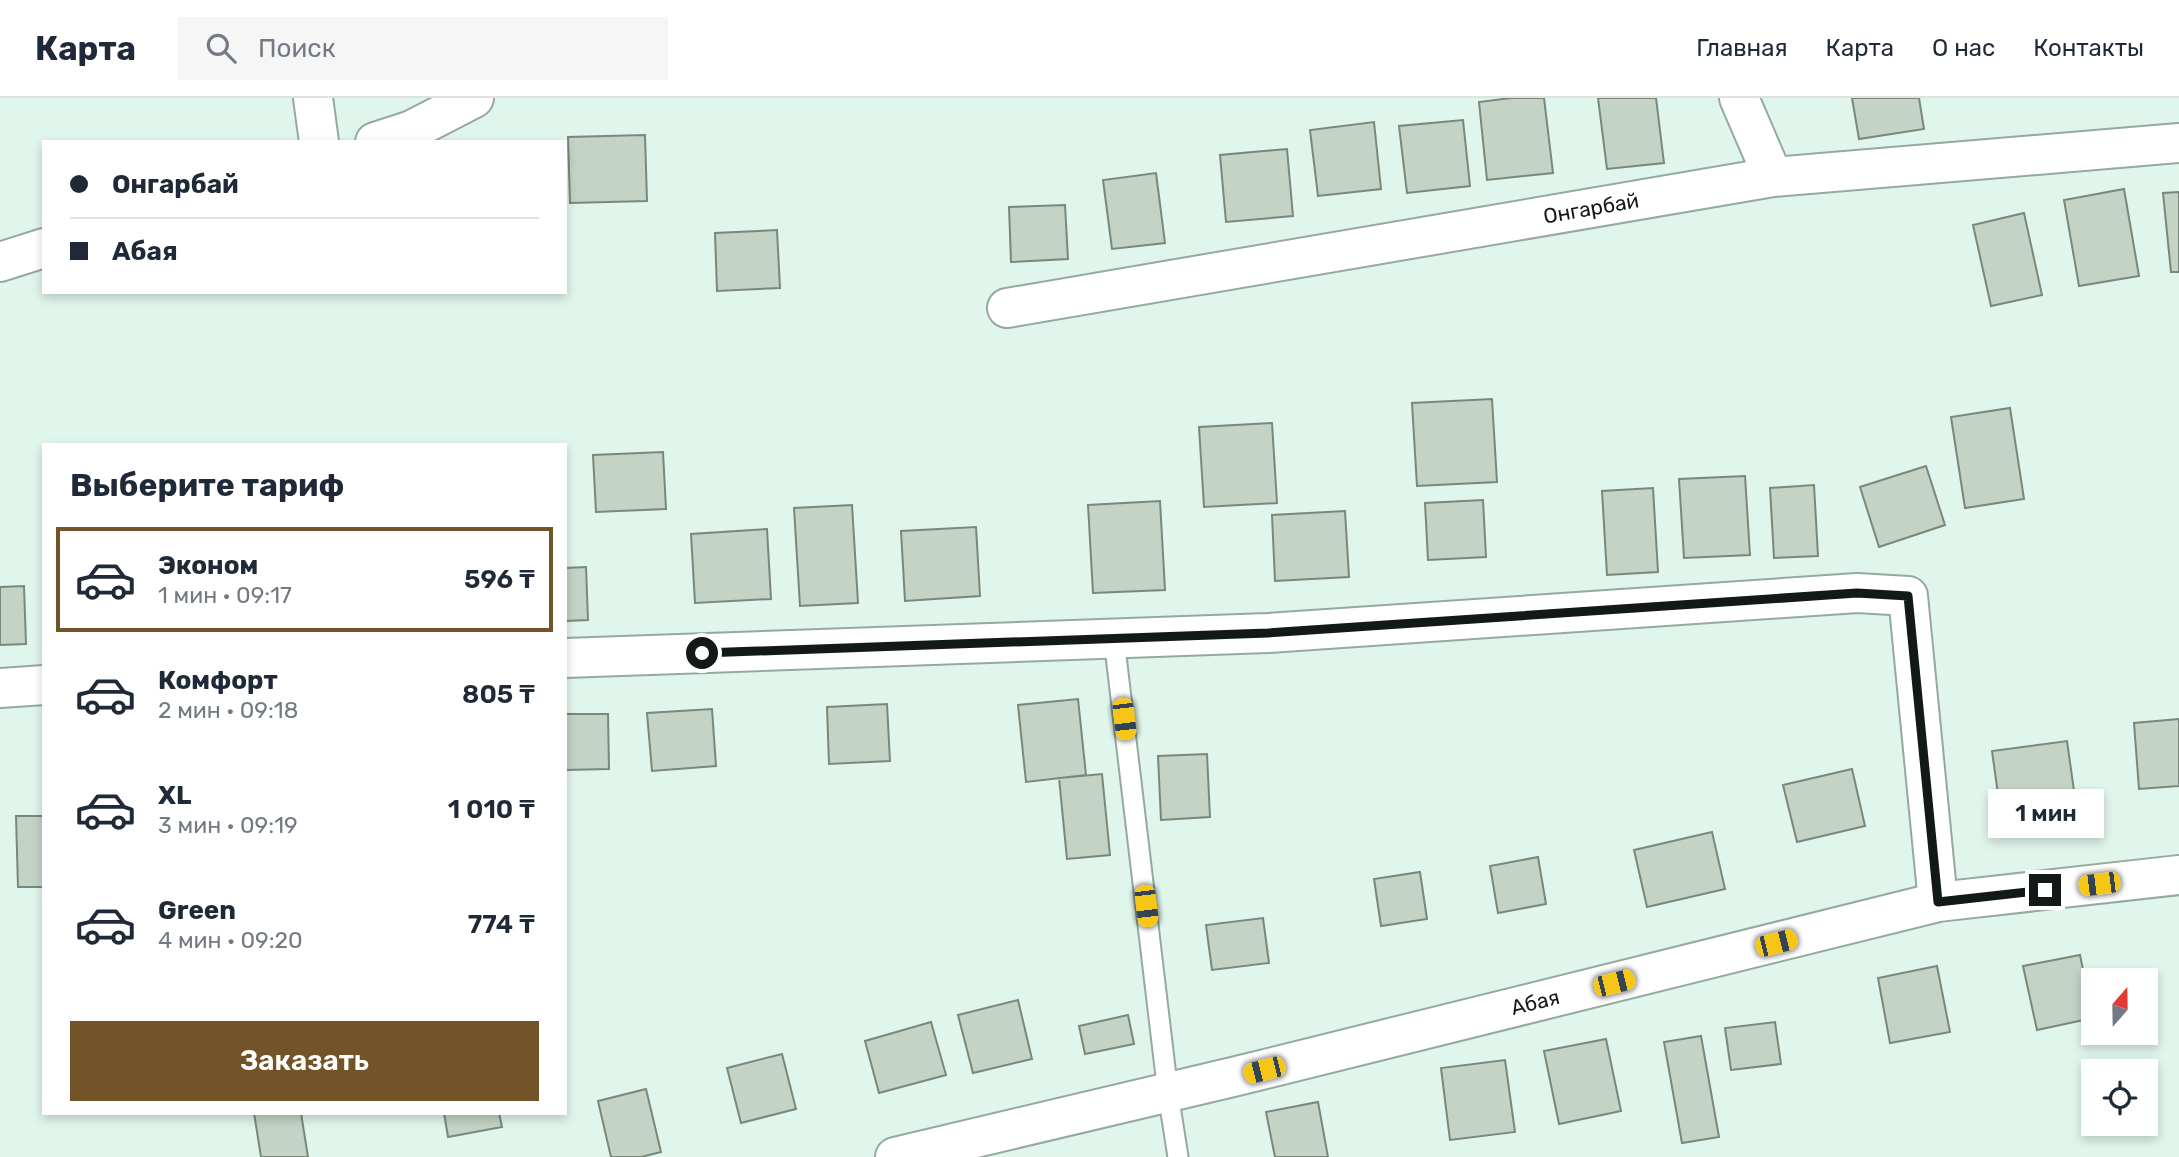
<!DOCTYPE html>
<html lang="ru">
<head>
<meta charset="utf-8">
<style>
  :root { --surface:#fff; --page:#f6f6f7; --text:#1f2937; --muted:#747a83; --line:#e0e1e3; --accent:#735429 }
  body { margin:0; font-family:Rubik,sans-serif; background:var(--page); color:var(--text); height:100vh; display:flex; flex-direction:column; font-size:26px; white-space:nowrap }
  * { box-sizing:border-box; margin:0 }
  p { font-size:23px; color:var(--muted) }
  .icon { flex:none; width:38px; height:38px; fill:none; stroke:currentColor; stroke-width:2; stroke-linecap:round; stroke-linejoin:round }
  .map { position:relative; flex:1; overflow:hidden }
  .side { position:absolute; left:42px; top:345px; width:525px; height:672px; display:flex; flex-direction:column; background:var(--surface); border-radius:0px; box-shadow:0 4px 10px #0003 }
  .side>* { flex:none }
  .guide { position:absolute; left:42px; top:42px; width:525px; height:154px; border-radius:0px; box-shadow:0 4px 10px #0003; display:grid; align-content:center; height:154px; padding:0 28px; background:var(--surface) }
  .needle { width:46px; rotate:20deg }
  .fabs { position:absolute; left:2081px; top:870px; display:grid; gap:14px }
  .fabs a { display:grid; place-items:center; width:77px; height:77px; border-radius:0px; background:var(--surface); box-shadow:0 4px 10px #0003; font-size:35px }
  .end { position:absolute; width:32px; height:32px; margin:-16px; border:9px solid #121916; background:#fff; box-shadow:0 0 0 4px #fff }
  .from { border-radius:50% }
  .bubble { position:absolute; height:49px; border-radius:0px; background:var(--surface); box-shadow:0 4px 10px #0003; font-size:23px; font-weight:600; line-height:49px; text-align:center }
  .car { position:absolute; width:21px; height:42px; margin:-21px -10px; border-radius:9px; box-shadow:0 0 5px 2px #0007; background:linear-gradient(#f5c518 24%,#345 0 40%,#f5c518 0 76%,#345 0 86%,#f5c518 0) }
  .guide b { display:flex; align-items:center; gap:24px; height:66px; font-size:26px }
  .guide b+b { border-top:2px solid var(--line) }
  .guide i { width:18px; height:18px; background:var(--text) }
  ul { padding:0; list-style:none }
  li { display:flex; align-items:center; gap:21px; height:105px; margin:0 14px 10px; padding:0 14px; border:4px solid transparent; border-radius:0px }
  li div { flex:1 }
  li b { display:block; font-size:26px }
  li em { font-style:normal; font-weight:600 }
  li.current { border-color:var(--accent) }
  li>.icon { width:63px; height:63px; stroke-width:1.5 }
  h2 { padding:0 28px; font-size:32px; line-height:84px }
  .cta { display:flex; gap:14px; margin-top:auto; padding:14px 28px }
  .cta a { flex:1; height:80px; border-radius:0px; background:var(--accent); color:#fff; font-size:28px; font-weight:600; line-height:80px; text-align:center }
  header { display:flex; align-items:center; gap:42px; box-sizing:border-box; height:98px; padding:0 35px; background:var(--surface); border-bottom:2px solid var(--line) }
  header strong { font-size:33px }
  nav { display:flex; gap:38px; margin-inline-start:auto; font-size:24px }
  .search { width:490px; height:63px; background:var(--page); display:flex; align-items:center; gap:18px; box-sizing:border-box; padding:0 24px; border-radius:0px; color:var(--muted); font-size:26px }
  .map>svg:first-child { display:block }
  .building { fill:#c3d3c5; stroke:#7a887b; stroke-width:2 }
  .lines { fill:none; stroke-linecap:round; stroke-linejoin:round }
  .service-casing { stroke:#96a9a1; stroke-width:23 }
  .minor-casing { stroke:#96a9a1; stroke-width:42 }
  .service { stroke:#fff; stroke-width:19 }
  .minor { stroke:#fff; stroke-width:38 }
  .route { stroke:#121916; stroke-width:9 }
  .labels { text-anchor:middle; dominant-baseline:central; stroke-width:5; stroke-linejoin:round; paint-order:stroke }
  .street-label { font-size:21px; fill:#121916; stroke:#fff }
</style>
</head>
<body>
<header>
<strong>Карта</strong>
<div class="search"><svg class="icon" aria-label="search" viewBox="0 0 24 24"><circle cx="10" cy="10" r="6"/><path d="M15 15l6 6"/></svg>Поиск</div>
<nav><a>Главная</a><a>Карта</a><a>О нас</a><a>Контакты</a></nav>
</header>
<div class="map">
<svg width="2179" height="1059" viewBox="0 0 2179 1059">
  <rect width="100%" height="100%" fill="#e0f5eb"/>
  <path class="building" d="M1511,0H1544L1553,75L1487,82L1479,4Z
    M1598,0H1656L1664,65L1607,71Z
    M1852,0H1919L1924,31L1859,41Z
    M1463,22L1470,88L1407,95L1399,28Z
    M1374,24L1381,91L1318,98L1310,32Z
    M645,37L647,103L570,105L568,39Z
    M1287,51L1293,118L1226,124L1220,57Z
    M1156,75L1165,145L1112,151L1103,82Z
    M2124,91L2139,178L2079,188L2064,102Z
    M2179,94V174H2171L2163,95Z
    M1065,107L1068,161L1011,164L1009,109Z
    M2024,115L2042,197L1991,208L1973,127Z
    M777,132L780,190L717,193L715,135Z
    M1492,301L1497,384L1417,388L1412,305Z
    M2010,310L2024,401L1965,410L1951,319Z
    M1272,325L1277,405L1204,409L1199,329Z
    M663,354L666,411L596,414L593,357Z
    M1926,368L1945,427L1879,449L1860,389Z
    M1745,378L1750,457L1684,460L1679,381Z
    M1814,387L1818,458L1774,460L1770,390Z
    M1653,390L1658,474L1607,477L1602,393Z
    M1483,402L1486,459L1428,462L1425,405Z
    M1160,403L1165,492L1093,495L1088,407Z
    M852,407L858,505L800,508L794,410Z
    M1345,413L1349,479L1275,483L1272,417Z
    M976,429L980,498L905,503L901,433Z
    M767,431L771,501L695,505L691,436Z
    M586,469L588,522L565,523V470Z
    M24,488L26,546L0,547V489Z
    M1078,601L1086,677L1026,684L1018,607Z
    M887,606L890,663L829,666L827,609Z
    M712,611L716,668L652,673L647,615Z
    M565,616H608L609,671L565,672Z
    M2179,621V688L2139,691L2134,625Z
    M2067,643L2076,707L2001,718L1992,653Z
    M1207,656L1210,719L1161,722L1158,658Z
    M1852,671L1865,728L1797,744L1783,687Z
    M1102,676L1110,757L1067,761L1059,680Z
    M16,718H44V789H18Z
    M1712,734L1725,791L1647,809L1634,752Z
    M1538,759L1546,806L1498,815L1490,768Z
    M1420,774L1427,821L1381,828L1374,781Z
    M1263,820L1269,865L1212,872L1206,827Z
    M2080,857L2093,920L2037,932L2023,868Z
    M1937,868L1950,934L1890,945L1878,880Z
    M1018,902L1032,961L973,975L958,917Z
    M1128,917L1134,946L1085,956L1079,928Z
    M931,924L946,977L879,995L865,943Z
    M1775,924L1781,966L1731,972L1725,930Z
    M1701,938L1719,1039L1682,1045L1664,944Z
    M1606,941L1621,1013L1559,1026L1544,953Z
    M782,956L796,1011L741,1025L727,970Z
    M1505,962L1515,1034L1450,1042L1441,970Z
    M646,991L661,1054L641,1059H611L598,1003Z
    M1318,1004L1328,1059H1275L1266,1014Z
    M254,1015H301L308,1059H261Z
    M444,1015H499L502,1029L448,1039Z"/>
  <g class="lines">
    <defs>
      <path id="service" d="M1114,541L1168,995L1178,1059"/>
      <path id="minor" d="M313,0L319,44
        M1739,0L1773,79
        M375,44L412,32L474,0
        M0,164L44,150
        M1007,210L1773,79L2179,45
        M565,560L1268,535L1857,495L1908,498L1938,804
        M0,590L44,587
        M895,1059L1237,978L1938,804L2179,777"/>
    </defs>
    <use href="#service" class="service-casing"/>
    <use href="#minor" class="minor-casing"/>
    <use href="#service" class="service"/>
    <use href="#minor" class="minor"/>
  </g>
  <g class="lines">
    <path class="route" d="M702,555L1268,535L1857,495L1908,498L1938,804L2045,792"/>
  </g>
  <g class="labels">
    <g class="street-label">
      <text transform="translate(1591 110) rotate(-10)">Онгарбай</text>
      <text transform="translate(1535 904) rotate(-14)">Абая</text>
    </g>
  </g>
</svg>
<div class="fabs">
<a><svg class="needle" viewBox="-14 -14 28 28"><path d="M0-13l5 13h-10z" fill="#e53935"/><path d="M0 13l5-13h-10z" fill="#747a83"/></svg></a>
<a><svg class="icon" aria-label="locate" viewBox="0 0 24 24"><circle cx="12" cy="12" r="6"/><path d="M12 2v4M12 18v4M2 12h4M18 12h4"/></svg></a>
</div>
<i class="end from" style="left:702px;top:555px"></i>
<i class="end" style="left:2045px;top:792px"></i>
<div class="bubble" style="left:1988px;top:691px;width:116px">1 мин</div>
<i class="car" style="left:1124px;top:621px;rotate:173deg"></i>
<i class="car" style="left:2099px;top:786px;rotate:263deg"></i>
<i class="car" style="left:1146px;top:808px;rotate:173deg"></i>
<i class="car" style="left:1776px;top:845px;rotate:76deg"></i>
<i class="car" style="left:1614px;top:885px;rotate:76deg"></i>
<i class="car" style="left:1264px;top:972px;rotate:256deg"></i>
<div class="guide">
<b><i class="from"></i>Онгарбай</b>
<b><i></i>Абая</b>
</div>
<section class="side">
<h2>Выберите тариф</h2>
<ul>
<li class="current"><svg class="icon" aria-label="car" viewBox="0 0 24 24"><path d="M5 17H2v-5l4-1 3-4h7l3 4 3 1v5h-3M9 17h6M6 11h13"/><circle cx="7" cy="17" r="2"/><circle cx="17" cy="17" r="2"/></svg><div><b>Эконом</b><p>1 мин · 09:17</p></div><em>596 ₸</em></li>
<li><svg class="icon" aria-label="car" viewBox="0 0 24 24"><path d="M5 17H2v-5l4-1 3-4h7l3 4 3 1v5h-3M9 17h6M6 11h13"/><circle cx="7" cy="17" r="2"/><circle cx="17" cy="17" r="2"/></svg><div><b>Комфорт</b><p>2 мин · 09:18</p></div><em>805 ₸</em></li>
<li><svg class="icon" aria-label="car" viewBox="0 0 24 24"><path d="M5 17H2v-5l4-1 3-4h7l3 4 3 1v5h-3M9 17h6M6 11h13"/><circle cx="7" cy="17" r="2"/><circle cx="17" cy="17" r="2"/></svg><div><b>XL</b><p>3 мин · 09:19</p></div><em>1 010 ₸</em></li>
<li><svg class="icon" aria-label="car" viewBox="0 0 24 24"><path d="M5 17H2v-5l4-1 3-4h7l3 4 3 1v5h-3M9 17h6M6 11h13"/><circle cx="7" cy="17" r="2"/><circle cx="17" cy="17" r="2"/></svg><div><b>Green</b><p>4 мин · 09:20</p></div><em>774 ₸</em></li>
</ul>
<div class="cta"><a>Заказать</a></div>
</section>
</div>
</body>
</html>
